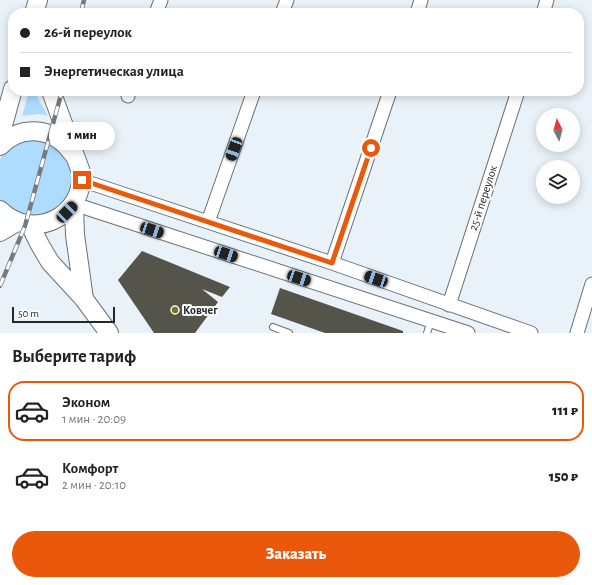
<!DOCTYPE html>
<html lang="ru">
<head>
<meta charset="utf-8">
<style>
  :root { --surface:#fff; --page:#f6f6f6; --text:#222; --muted:#767676; --line:#e0e0e0; --accent:#ea580c }
  body { margin:0; font-family:"Alegreya Sans",sans-serif; background:var(--page); color:var(--text); height:100vh; display:flex; flex-direction:column; font-size:15px; white-space:nowrap }
  * { box-sizing:border-box; margin:0 }
  p { font-size:13px; color:var(--muted) }
  .icon { flex:none; width:22px; height:22px; fill:none; stroke:currentColor; stroke-width:2; stroke-linecap:round; stroke-linejoin:round }
  .map { position:relative; height:333px; overflow:hidden }
  .details { display:flex; flex-direction:column; background:var(--surface); flex:1 }
  .details>* { flex:none }
  .top-card { position:absolute; left:8px; top:8px; width:576px; height:88px; border-radius:16px; box-shadow:0 2px 10px #0003; display:grid; align-content:center; height:88px; padding:0 12px; background:var(--surface) }
  .needle { width:26px; rotate:354deg }
  .controls { position:absolute; left:536px; top:108px; display:grid; gap:8px }
  .controls a { display:grid; place-items:center; width:44px; height:44px; border-radius:50%; background:var(--surface); box-shadow:0 2px 10px #0003; font-size:20px }
  .scale { position:absolute; left:12px; bottom:10px; width:103px; box-sizing:border-box; padding-left:4px; border:2px solid #25282b; border-top:0; font-size:11px; line-height:14px; white-space:nowrap; color:#25282b; -webkit-text-stroke:3px #fefefe; paint-order:stroke }
  .end { position:absolute; width:18px; height:18px; margin:-9px; border:5px solid #ea580c; background:#fff; box-shadow:0 0 0 2px #fff }
  .from { border-radius:50% }
  .bubble { position:absolute; height:28px; border-radius:14px; background:var(--surface); box-shadow:0 2px 10px #0003; font-size:13px; font-weight:800; line-height:28px; text-align:center }
  .car { position:absolute; width:12px; height:24px; margin:-12px -6px; border-radius:5px; box-shadow:0 0 3px 1px #0007; background:linear-gradient(#222 24%,#8ab4d8 0 40%,#222 0 76%,#8ab4d8 0 86%,#222 0) }
  .top-card b { display:flex; align-items:center; gap:14px; height:38px; font-size:15px }
  .top-card b+b { border-top:1px solid var(--line) }
  .top-card i { width:10px; height:10px; background:var(--text) }
  ul { padding:0; list-style:none }
  li { display:flex; align-items:center; gap:12px; height:60px; margin:0 8px 6px; padding:0 4px; border:2px solid transparent; border-radius:16px }
  li div { flex:1 }
  li b { display:block; font-size:15px }
  li em { font-style:normal; font-weight:800 }
  li.active { border-color:var(--accent) }
  li>.icon { width:36px; height:36px; stroke-width:1.5 }
  h2 { padding:0 12px; font-size:18px; line-height:48px }
  .action { display:flex; gap:8px; margin-top:auto; padding:8px 12px }
  .action a { flex:1; height:46px; border-radius:24px; background:var(--accent); color:#fff; font-size:16px; font-weight:800; line-height:46px; text-align:center }
  .map>svg:first-child { display:block }
  .green { fill:#aedcfe }
  .building { fill:#54544b }
  .lines { fill:none; stroke-linecap:round; stroke-linejoin:round }
  .service-casing { stroke:#697177; stroke-width:8 }
  .minor-casing { stroke:#697177; stroke-width:15 }
  .secondary-casing { stroke:#697177; stroke-width:20 }
  .service { stroke:#fff; stroke-width:6 }
  .minor { stroke:#fff; stroke-width:13 }
  .secondary { stroke:#fff; stroke-width:18 }
  .rail-casing { stroke:#757a7f; stroke-width:4.5 }
  .rail { stroke:#fefefe; stroke-width:3; stroke-dasharray:9; stroke-linecap:butt }
  .route { stroke:#ea580c; stroke-width:5 }
  .poi-dot { fill:#767419; stroke:#fefefe; stroke-width:1.5 }
  .labels { text-anchor:middle; dominant-baseline:central; stroke-width:4; stroke-linejoin:round; paint-order:stroke }
  .street-label { font-size:12px; fill:#25282b; stroke:#fefefe }
  .poi-label { font-size:12px; font-weight:bold; fill:#25282b; stroke:#fefefe; text-anchor:start }
</style>
</head>
<body>
<div class="map">
<svg width="592" height="333" viewBox="0 0 592 333">
  <rect width="100%" height="100%" fill="#e9f2f9"/>
  <path class="green" d="M29,91H34L48,116L39,114L22,116Z
    M40,138L63,148L75,170L72,195L55,214L27,219L3,205L0,199V159L4,152L15,143Z"/>
  <path class="building" d="M142,251L230,287L222,297L202,289L218,302L195,333H154L118,280Z
    M280,288L403,331V333H325L271,314Z"/>
  <g class="lines">
    <defs>
      <path id="service" d="M273,327L289,333
        M427,333L431,321"/>
      <path id="minor" d="M156,13L161,0
        M282,13L287,0
        M417,13L421,0
        M543,13L547,0
        M128,96L129,91
        M81,180L332,263L531,333
        M74,204L468,333
        M208,222L254,91
        M332,263L390,91
        M449,305L518,91
        M577,333L592,284"/>
      <path id="secondary" d="M34,13L38,0
        M0,136L13,89
        M0,146C22,123 55,128 72,153
        M74,204L75,235L84,299
        M0,210C32,242 85,217 81,172L51,91
        M30,225L40,245L50,262L84,299L109,333
        M0,232L17,222"/>
    </defs>
    <use href="#service" class="service-casing"/>
    <use href="#minor" class="minor-casing"/>
    <use href="#secondary" class="secondary-casing"/>
    <use href="#service" class="service"/>
    <use href="#minor" class="minor"/>
    <use href="#secondary" class="secondary"/>
    <defs>
      <path id="rail" d="M81,13L84,0
        M0,286L25,226L62,91"/>
    </defs>
    <use href="#rail" class="rail-casing"/>
    <use href="#rail" class="rail"/>
  </g>
  <g class="lines">
    <path class="route" d="M82,180L332,263L371,148"/>
  </g>
  <circle class="poi-dot" cx="175" cy="310" r="4"/>
  <g class="labels">
    <g class="street-label">
      <text transform="translate(483 198) rotate(-72)">25-й переулок</text>
    </g>
    <g class="poi-label">
      <text x="183" y="310">Ковчег</text>
    </g>
  </g>
</svg>
<div class="controls">
<a><svg class="needle" viewBox="-14 -14 28 28"><path d="M0-13l5 13h-10z" fill="#e53935"/><path d="M0 13l5-13h-10z" fill="#767676"/></svg></a>
<a><svg class="icon" aria-label="layers" viewBox="0 0 24 24"><path d="M12 4l9 5-9 5-9-5zM3 14l9 5 9-5"/></svg></a>
</div>
<div class="scale">50 m</div>
<i class="end from" style="left:371px;top:148px"></i>
<i class="end" style="left:82px;top:180px"></i>
<div class="bubble" style="left:49px;top:122px;width:66px">1 мин</div>
<i class="car" style="left:234px;top:149px;rotate:200deg"></i>
<i class="car" style="left:67px;top:212px;rotate:44deg"></i>
<i class="car" style="left:152px;top:230px;rotate:108deg"></i>
<i class="car" style="left:226px;top:254px;rotate:108deg"></i>
<i class="car" style="left:299px;top:278px;rotate:108deg"></i>
<i class="car" style="left:376px;top:279px;rotate:289deg"></i>
<div class="top-card">
<b><i class="from"></i>26-й переулок</b>
<b><i></i>Энергетическая улица</b>
</div>
</div>
<section class="details">
<h2>Выберите тариф</h2>
<ul>
<li class="active"><svg class="icon" aria-label="car" viewBox="0 0 24 24"><path d="M5 17H2v-5l4-1 3-4h7l3 4 3 1v5h-3M9 17h6M6 11h13"/><circle cx="7" cy="17" r="2"/><circle cx="17" cy="17" r="2"/></svg><div><b>Эконом</b><p>1 мин · 20:09</p></div><em>111 ₽</em></li>
<li><svg class="icon" aria-label="car" viewBox="0 0 24 24"><path d="M5 17H2v-5l4-1 3-4h7l3 4 3 1v5h-3M9 17h6M6 11h13"/><circle cx="7" cy="17" r="2"/><circle cx="17" cy="17" r="2"/></svg><div><b>Комфорт</b><p>2 мин · 20:10</p></div><em>150 ₽</em></li>
</ul>
<div class="action"><a>Заказать</a></div>
</section>
</body>
</html>
